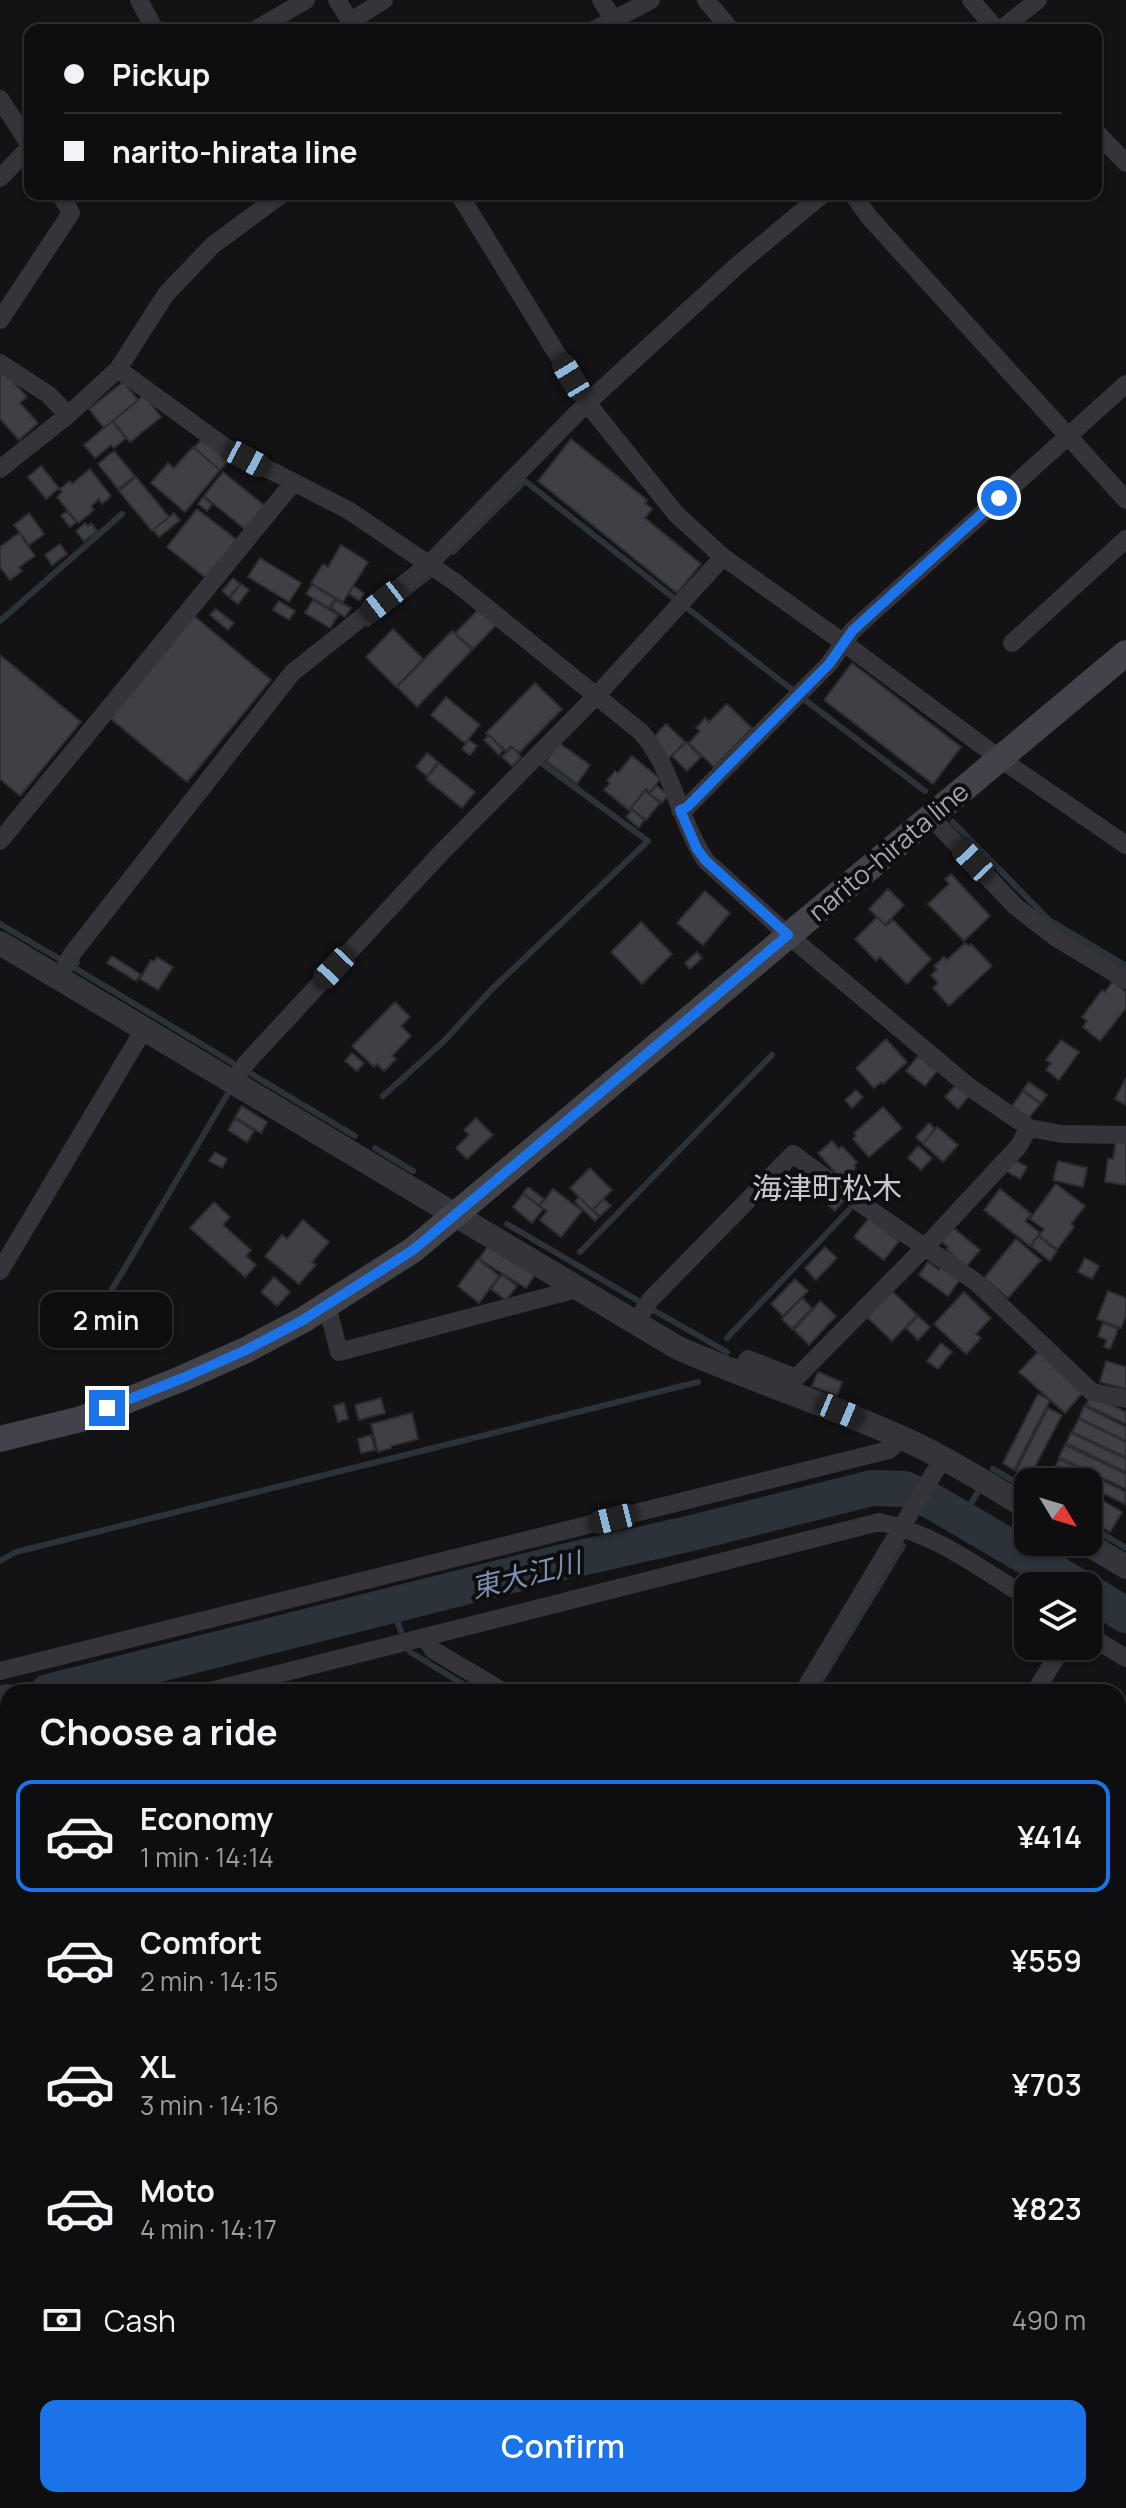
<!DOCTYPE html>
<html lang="en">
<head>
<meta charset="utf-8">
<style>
  :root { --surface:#0e0e10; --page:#1c1c1e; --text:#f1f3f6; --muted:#9b9c9f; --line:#2e2e30; --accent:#1a73e8 }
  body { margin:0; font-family:Manrope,"Noto Sans JP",sans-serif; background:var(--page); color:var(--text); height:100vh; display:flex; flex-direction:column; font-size:30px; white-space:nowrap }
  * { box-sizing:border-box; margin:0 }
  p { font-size:26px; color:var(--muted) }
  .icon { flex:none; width:44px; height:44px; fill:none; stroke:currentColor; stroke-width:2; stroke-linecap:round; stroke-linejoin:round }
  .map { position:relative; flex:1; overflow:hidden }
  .sheet { position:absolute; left:0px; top:1684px; width:1126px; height:824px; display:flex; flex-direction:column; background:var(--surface); border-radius:24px 24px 0 0; box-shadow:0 2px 6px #0004,0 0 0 2px var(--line) }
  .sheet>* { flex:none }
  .top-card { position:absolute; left:24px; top:24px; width:1078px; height:176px; border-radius:16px; box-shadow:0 2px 6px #0004,0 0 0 2px var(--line); display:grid; align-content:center; height:176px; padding:0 40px; background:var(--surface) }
  .needle { width:52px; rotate:128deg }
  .controls { position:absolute; left:1014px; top:1468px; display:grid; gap:16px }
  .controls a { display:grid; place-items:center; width:88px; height:88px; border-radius:16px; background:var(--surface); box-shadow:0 2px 6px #0004,0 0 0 2px var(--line); font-size:40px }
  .end { position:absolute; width:36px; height:36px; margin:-18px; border:10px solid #1a73e8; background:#fff; box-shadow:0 0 0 4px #fff }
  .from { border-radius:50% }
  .bubble { position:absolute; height:56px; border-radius:16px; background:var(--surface); box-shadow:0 2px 6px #0004,0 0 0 2px var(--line); font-size:26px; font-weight:600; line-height:56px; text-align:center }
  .car { position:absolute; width:24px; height:48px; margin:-24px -12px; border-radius:10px; box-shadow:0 0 6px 2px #0007; background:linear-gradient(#222 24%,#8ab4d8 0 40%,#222 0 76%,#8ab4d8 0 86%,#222 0) }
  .top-card b { display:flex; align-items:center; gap:28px; height:76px; font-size:30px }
  .top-card b+b { border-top:2px solid var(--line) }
  .top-card i { width:20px; height:20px; background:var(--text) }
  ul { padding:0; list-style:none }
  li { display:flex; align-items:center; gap:24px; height:112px; margin:0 16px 12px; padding:0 24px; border:4px solid transparent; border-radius:16px }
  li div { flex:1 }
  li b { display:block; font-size:30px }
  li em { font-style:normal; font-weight:600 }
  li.selected { border-color:var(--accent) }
  li>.icon { width:72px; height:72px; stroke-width:1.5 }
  h2 { padding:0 40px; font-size:36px; line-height:96px }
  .pay { display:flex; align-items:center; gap:20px; height:88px; padding:0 40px; font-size:30px }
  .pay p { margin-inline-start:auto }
  .button { display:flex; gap:16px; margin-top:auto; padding:16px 40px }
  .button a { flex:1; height:92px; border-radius:16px; background:var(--accent); color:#fff; font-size:32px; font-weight:600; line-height:92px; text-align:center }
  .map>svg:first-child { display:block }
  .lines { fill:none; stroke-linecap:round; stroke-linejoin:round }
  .stream { stroke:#2b323a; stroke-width:6 }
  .river { stroke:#2b323a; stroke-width:36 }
  .building { fill:#3f4045; stroke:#2d2d31; stroke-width:2 }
  .minor { stroke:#34343a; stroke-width:18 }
  .tertiary { stroke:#34343a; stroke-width:24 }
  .secondary { stroke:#42434a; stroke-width:26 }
  .route { stroke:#1a73e8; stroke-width:10 }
  .labels { text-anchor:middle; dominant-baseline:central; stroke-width:8; stroke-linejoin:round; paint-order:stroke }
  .street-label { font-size:26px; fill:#a4a7b5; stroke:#0e0e0f }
  .water-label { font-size:28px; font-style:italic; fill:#7a91b2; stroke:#0e0e0f }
  .quarter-label { font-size:30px; fill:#c5c7d1; stroke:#0e0e0f }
</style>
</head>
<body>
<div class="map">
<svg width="1126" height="2508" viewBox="0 0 1126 2508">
  <rect width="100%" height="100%" fill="#131315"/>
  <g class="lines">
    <path class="stream" d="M453,552L525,481L675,599
      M687,608L795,692
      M0,621L122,514
      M368,624L428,577
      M805,700L925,791
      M953,822L1049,920L1126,966
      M0,924L58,958
      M77,963L73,967L233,1063
      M250,1073L355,1136
      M383,1096L443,1042L492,989L648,841L543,764
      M375,1148L413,1171
      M507,1224L637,1300
      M580,1252L772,1055
      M104,1303L227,1095
      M653,1310L727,1352
      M727,1338L849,1210
      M993,1469L1021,1485
      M962,1518L978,1492
      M1088,1525L1126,1548
      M0,1561L16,1552L698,1382
      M391,1607L401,1631
      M408,1647L410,1652L476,1692
      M814,1692L903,1546
      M1118,1990L1126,1977
      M1118,2075L1126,2080
      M0,2326L8,2331
      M443,2508L447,2500
      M758,2508L763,2500"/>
    <path class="river" d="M1088,1592L1126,1615
      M48,1692L563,1562L692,1533L872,1488L905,1489L933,1502L1077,1586
      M0,1704L8,1702"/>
  </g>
  <path class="building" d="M0,367L27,397L20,403L38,423L19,440L0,419Z
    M123,382L138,400L104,428L89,409Z
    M144,395L161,417L130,442L113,421Z
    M112,421L126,438L114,448L111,445L95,458L84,445Z
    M202,439L228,461L220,470L194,448Z
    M571,439L647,500L645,503L652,509L645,518L701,564L677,593L538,481Z
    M193,447L220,470L185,512L151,483L168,463L174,468Z
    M114,451L135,476L118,489L98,464Z
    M41,466L59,488L46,499L28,477Z
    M90,469L111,496L102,504L99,499L91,506L94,510L78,523L57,497L62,492L60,489L70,481L72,484Z
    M223,472L265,506L246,530L204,496Z
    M136,477L169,517L152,531L119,491Z
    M203,497L212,504L207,511L198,504Z
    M197,509L237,540L206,578L167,547Z
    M67,511L76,522L70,527L61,516Z
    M29,513L44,534L29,545L14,525Z
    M174,513L180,520L159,537L153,530Z
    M85,523L88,526L91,523L97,531L84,541L76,531Z
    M19,533L35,556L19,567L22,571L10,580L0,567V547Z
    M60,544L67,554L52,565L45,555Z
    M341,545L368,562L343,602L311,583L323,564L328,567Z
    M260,558L301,583L289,602L248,577Z
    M233,578L240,584L229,597L222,591Z
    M241,584L249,590L238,604L230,598Z
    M312,585L335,599L329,608L306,594Z
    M353,586L364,593L360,601L349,594Z
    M313,600L338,615L330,628L305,613Z
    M336,600L351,608L345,617L331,608Z
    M279,601L295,611L289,620L273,610Z
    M216,609L234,623L228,630L210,615Z
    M479,609L496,625L473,649L455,633Z
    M194,616L271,680L187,782L110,718Z
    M393,629L423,659L396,687L366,657Z
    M452,631L472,650L417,707L397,687Z
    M0,655L81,722L20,796L0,779Z
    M852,663L961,747L933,784L824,700Z
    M535,683L562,709L519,753L511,746L506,751L486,733Z
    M446,697L480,725L465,743L431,715Z
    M727,704L752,728L714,767L689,743L700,731L696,728L705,718L709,722Z
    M666,724L685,742L667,760L655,736Z
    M489,735L503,750L499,755L484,740Z
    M469,740L477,746L470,755L462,749Z
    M686,742L701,757L687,771L672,756Z
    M559,743L590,765L577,784L546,761Z
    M512,747L521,757L512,766L502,757Z
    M427,753L438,762L427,776L416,767Z
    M632,756L660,779L650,792L646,789L629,810L604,790L610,783L607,781L615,771L618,773Z
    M439,763L475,792L462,808L426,779Z
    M656,785L668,795L662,803L650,794Z
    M645,791L660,803L646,820L631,808Z
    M632,810L644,820L639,828L626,817Z
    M951,874L990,916L964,941L928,904L949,884L945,879Z
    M888,889L904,905L885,925L869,909Z
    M705,891L730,913L703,945L677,923Z
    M877,917L886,926L893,920L931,959L907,984L880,957L876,961L855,939Z
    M641,922L672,954L642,984L611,952Z
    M965,943L969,946L971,944L992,966L949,1006L933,988L938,983L931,975L937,970L934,966L944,957L947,960Z
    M697,952L702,958L690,969L685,963Z
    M112,956L140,974L136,981L107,963Z
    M157,957L173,967L158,990L140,979L151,960L154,962Z
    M1113,981L1126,992V1008L1100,1041L1083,1027L1087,1021L1082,1017L1102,990L1105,992Z
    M395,1002L410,1017L401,1026L411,1036L392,1056L396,1059L384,1071L377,1064L374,1067L352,1046Z
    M886,1039L907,1062L883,1084L881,1082L874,1088L856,1068Z
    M1061,1040L1079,1052L1059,1080L1046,1070L1051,1063L1046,1060Z
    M352,1053L364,1063L357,1071L345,1061Z
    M918,1056L937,1071L925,1086L906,1071Z
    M1126,1078V1105L1115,1099Z
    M1029,1082L1047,1095L1041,1103L1023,1090Z
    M956,1085L969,1096L958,1109L945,1097Z
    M856,1090L863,1097L852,1108L845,1100Z
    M1023,1091L1040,1104L1029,1118L1012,1106Z
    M242,1106L267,1122L261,1133L235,1117Z
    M883,1107L902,1128L869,1157L853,1139L856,1136L854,1133Z
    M476,1118L493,1135L467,1159L456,1148L469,1135L464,1130Z
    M235,1119L254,1131L247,1142L228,1130Z
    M929,1123L935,1129L923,1144L916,1137Z
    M937,1127L958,1145L943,1162L923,1144Z
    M832,1141L839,1149L842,1146L857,1162L854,1166L856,1168L842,1180L818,1153Z
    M1116,1141L1126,1143V1185L1105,1182L1108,1159H1113Z
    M918,1146L932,1158L921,1170L908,1158Z
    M215,1152L227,1159L222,1168L209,1161Z
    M1013,1159L1027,1167L1020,1179L1006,1171Z
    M1058,1161L1087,1168L1083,1187L1053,1180Z
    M590,1168L612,1190L592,1210L570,1188Z
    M1056,1184L1085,1206L1071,1224L1074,1227L1057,1249L1039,1236L1044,1229L1030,1219Z
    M528,1187L544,1199L539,1205L523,1193Z
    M553,1189L582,1211L561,1237L540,1220L547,1211L540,1206Z
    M1000,1189L1031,1214L1025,1221L1040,1233L1030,1246L984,1210Z
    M523,1194L543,1209L532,1223L513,1207Z
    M837,1195L844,1200L835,1211L828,1205Z
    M579,1197L599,1217L595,1221L575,1202Z
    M604,1199L611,1206L600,1216L593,1210Z
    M214,1202L230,1217L223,1225L251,1250L246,1256L256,1265L245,1277L190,1228Z
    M869,1218L899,1241L884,1260L854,1237Z
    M303,1220L329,1242L312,1262L316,1265L299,1284L265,1256L282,1235L287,1239Z
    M951,1226L980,1250L966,1267L946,1249L948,1247L940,1240Z
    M1038,1236L1057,1251L1050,1261L1031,1246Z
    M1016,1239L1041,1260L1008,1298L984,1278Z
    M488,1246L535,1275L526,1288L479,1259Z
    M825,1247L837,1258L816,1280L805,1268Z
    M1085,1258L1099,1266L1092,1279L1078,1272Z
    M478,1259L499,1276L479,1303L458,1286Z
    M928,1262L939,1270L942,1265L961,1278L948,1296L919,1275Z
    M502,1275L517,1286L506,1300L491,1289Z
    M274,1277L290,1292L277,1306L261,1292Z
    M795,1279L808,1291L783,1316L771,1304Z
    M892,1291L917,1315L892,1341L867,1317Z
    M1108,1291L1126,1298V1315L1121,1328L1097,1319Z
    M964,1292L991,1318L976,1334L981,1338L966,1354L934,1324Z
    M802,1298L812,1308L792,1329L782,1319Z
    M820,1301L836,1316L809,1345L794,1330Z
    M918,1316L930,1327L918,1340L906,1328Z
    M1103,1323L1118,1329L1110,1349L1104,1347L1107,1340L1098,1336Z
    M941,1343L952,1352L938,1369L927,1361Z
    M1039,1351L1084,1391L1065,1413L1019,1372Z
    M1106,1361L1126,1367V1389L1100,1382Z
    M818,1372L842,1382L837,1396L812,1386Z
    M1038,1394L1050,1400L1014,1470L1003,1463Z
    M1091,1395L1126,1412V1424L1086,1405Z
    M381,1398L385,1413L359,1420L355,1405Z
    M344,1403L348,1419L338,1422L334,1406Z
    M1084,1406L1126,1427V1441L1079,1418Z
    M1048,1408L1062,1415L1029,1478L1016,1471Z
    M412,1413L418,1439L391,1446V1448L378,1452L371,1424Z
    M1079,1419L1126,1442V1457L1072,1432Z
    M1071,1433L1126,1459V1472L1066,1443Z
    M371,1435L375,1450L361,1453L358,1439Z
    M1065,1445L1126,1474V1489L1059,1457Z
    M1059,1459L1126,1492L1125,1504L1088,1486V1482H1079L1054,1470Z
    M1051,1470L1071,1482H1044Z
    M1088,1492L1122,1512L1110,1532L1088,1519Z
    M7,1877L8,1908L0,1910V1879Z
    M8,1910V1946L0,1920V1912Z
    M1,1931L8,1970L0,1972V1932Z
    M2,2258L8,2262V2284L0,2279Z
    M717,2500H749L747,2504L750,2505L748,2508H719L714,2505Z"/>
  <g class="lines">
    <path class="minor" d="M139,0L155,30
      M337,0L356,30
      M601,0L614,20
      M706,0L731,30
      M971,0L997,30
      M351,21L384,0
      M255,30L306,0
      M594,30L651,0
      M1000,30L1038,0
      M0,99L30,145
      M1096,132L1126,163
      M0,178L30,147
      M823,194L740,263L587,403L676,514L723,557L844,643L999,758L1126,845
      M853,194L869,217L1126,500
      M0,320L71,213L60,194
      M0,363L49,395L68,415
      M118,369L225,447L348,510L455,582L641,732C673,768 679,821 706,861L788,935L968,1086L1029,1128L1062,1134L1126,1135
      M0,469L68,415L118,369L166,294L213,245L282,194
      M1012,643L1126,539
      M680,810L687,807L829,664L853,630L1126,384
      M930,816L1015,906L1055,937L1126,980
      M0,841L293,483
      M59,977L72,954L292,673L429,564L587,403L459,194
      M232,1081L249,1060L441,853L597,695L723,557
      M0,1271L144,1029
      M327,1305L339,1352L577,1289
      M635,1323L651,1299L793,1154L857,1201L976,1282L1092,1392L1126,1399
      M738,1374L748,1359L796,1378L926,1246L1018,1147L1029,1128
      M1088,1635L1126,1658
      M0,1671L889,1450L903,1438
      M206,1692L425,1637
      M504,1692L433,1650L425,1637L879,1522C934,1533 980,1568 1028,1598
      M803,1692L943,1458
      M1035,1692L1063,1646
      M0,1743L8,1741
      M0,1860L8,1858
      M0,1983L8,1980
      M1118,2011L1126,1997
      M1118,2057L1126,2062
      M0,2183L8,2172
      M1118,2260L1126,2247
      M0,2484L8,2480
      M353,2500L356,2508
      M639,2500L658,2508
      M548,2508L552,2500
      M969,2508L974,2500"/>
    <path class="tertiary" d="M0,943L678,1348C751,1380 827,1404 900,1437C945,1457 986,1483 1028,1508
      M1084,1542L1126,1567"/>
    <path class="secondary" d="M0,1439L81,1419L183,1378L246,1350L303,1320L413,1250L1126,653"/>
  </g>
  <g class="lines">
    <path class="route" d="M107,1408L183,1378L246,1350L303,1320L413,1250L788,935L706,861L697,849L680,810L687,807L829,664L853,630L999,498"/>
  </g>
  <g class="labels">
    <g class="street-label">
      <text transform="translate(888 851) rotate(-40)">narito-hirata line</text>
    </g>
    <g class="water-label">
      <text transform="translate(526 1574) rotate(-14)">東大江川</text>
    </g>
    <g class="quarter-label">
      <text x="827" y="1187">海津町松木</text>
    </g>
  </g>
</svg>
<div class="controls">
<a><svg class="needle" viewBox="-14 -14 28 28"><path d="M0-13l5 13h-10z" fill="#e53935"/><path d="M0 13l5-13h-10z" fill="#9b9c9f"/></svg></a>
<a><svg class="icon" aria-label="layers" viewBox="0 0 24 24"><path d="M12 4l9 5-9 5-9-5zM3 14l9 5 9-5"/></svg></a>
</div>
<i class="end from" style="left:999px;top:498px"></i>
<i class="end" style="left:107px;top:1408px"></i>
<div class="bubble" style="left:40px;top:1292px;width:132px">2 min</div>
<i class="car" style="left:571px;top:377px;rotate:329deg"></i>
<i class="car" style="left:247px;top:459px;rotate:118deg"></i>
<i class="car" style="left:383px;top:601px;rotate:232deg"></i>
<i class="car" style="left:973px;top:861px;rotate:317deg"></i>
<i class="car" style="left:334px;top:968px;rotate:223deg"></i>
<i class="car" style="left:840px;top:1411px;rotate:113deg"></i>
<i class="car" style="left:613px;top:1519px;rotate:256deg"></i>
<div class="top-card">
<b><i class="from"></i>Pickup</b>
<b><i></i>narito-hirata line</b>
</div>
<section class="sheet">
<h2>Choose a ride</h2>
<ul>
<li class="selected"><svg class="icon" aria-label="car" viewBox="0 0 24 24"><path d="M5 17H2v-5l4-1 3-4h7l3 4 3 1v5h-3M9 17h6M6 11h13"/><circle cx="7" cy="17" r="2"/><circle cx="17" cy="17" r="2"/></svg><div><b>Economy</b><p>1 min · 14:14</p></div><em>¥414</em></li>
<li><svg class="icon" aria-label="car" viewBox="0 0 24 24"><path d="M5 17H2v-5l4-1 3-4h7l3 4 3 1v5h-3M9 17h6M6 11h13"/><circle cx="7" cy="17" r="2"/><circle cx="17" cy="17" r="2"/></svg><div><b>Comfort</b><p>2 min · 14:15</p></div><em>¥559</em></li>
<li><svg class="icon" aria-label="car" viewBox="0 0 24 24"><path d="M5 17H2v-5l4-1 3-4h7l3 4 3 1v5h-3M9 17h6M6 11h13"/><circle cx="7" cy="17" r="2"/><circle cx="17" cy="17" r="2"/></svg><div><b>XL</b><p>3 min · 14:16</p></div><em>¥703</em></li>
<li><svg class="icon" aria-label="car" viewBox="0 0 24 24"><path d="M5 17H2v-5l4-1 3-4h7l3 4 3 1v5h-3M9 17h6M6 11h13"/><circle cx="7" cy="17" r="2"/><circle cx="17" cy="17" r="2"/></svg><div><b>Moto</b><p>4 min · 14:17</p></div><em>¥823</em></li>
</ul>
<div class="pay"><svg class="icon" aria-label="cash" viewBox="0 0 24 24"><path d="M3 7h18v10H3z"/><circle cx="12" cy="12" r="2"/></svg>Cash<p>490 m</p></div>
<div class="button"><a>Confirm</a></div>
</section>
</div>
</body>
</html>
